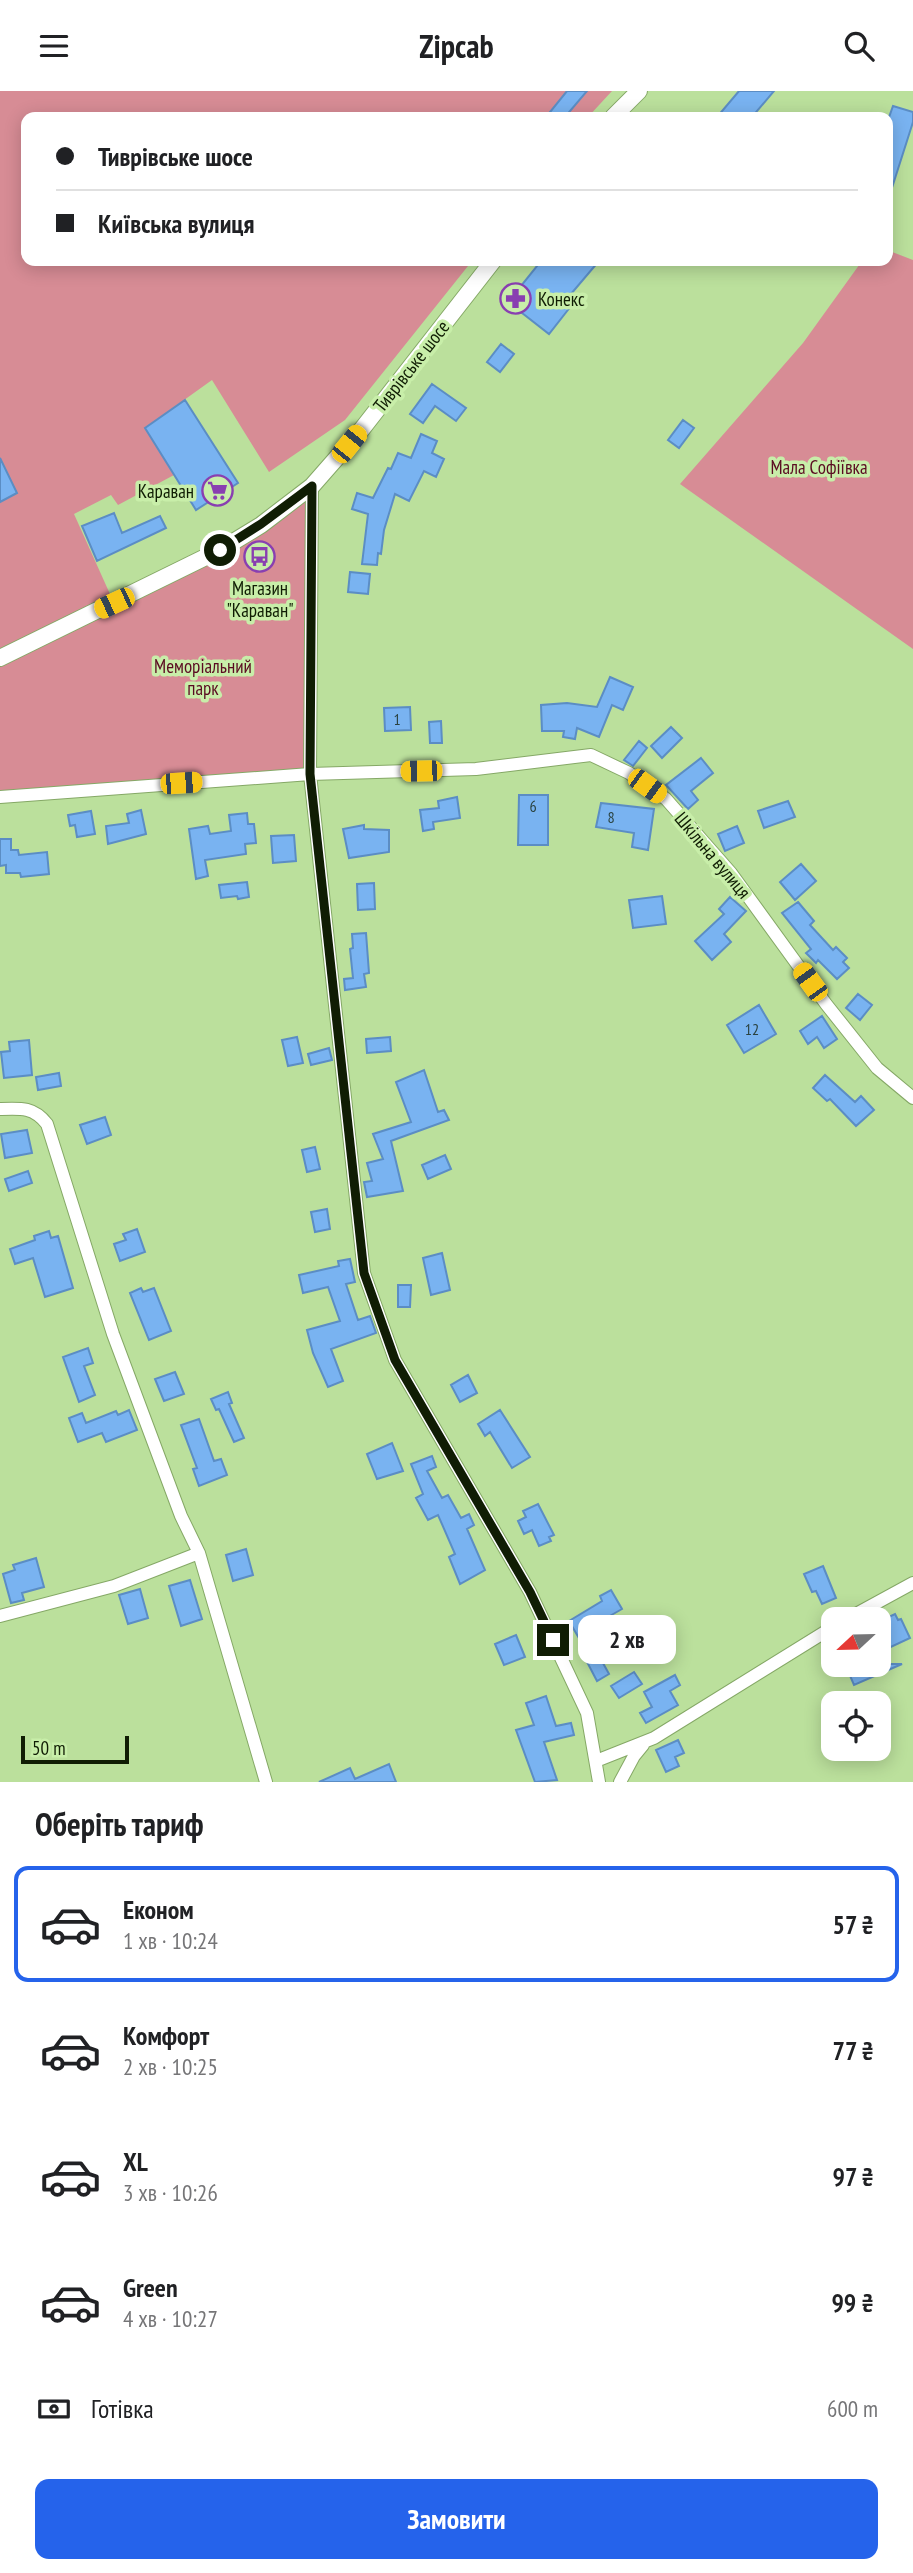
<!DOCTYPE html>
<html lang="uk">
<head>
<meta charset="utf-8">
<style>
  :root { --surface:#fff; --page:#f2f2f2; --text:#202124; --muted:#757577; --line:#e0e0e0; --accent:#2563eb }
  body { margin:0; font-family:"PT Sans Narrow",sans-serif; background:var(--page); color:var(--text); height:100vh; display:flex; flex-direction:column; font-size:26px; white-space:nowrap }
  * { box-sizing:border-box; margin:0 }
  p { font-size:23px; color:var(--muted) }
  .icon { flex:none; width:38px; height:38px; fill:none; stroke:currentColor; stroke-width:2; stroke-linecap:round; stroke-linejoin:round }
  .map { position:relative; height:1691px; overflow:hidden }
  .details { display:flex; flex-direction:column; background:var(--surface); flex:1 }
  .details>* { flex:none }
  .hud { position:absolute; left:21px; top:21px; width:872px; height:154px; border-radius:14px; box-shadow:0 4px 18px #0003; display:grid; align-content:center; height:154px; padding:0 35px; background:var(--surface) }
  .needle { width:46px; rotate:248deg }
  .fabs { position:absolute; left:821px; top:1516px; display:grid; gap:14px }
  .fabs a { display:grid; place-items:center; width:70px; height:70px; border-radius:14px; background:var(--surface); box-shadow:0 4px 18px #0003; font-size:35px }
  .scale { position:absolute; left:21px; bottom:18px; width:108px; box-sizing:border-box; padding-left:7px; border:4px solid #101d04; border-top:0; font-size:19px; line-height:24px; white-space:nowrap; color:#101d04; -webkit-text-stroke:5px #c8eea9; paint-order:stroke }
  .end { position:absolute; width:32px; height:32px; margin:-16px; border:9px solid #101d04; background:#fff; box-shadow:0 0 0 4px #fff }
  .from { border-radius:50% }
  .bubble { position:absolute; height:49px; border-radius:14px; background:var(--surface); box-shadow:0 4px 18px #0003; font-size:23px; font-weight:700; line-height:49px; text-align:center }
  .car { position:absolute; width:21px; height:42px; margin:-21px -10px; border-radius:9px; box-shadow:0 0 5px 2px #0007; background:linear-gradient(#f5c518 24%,#345 0 40%,#f5c518 0 76%,#345 0 86%,#f5c518 0) }
  .hud b { display:flex; align-items:center; gap:24px; height:66px; font-size:26px }
  .hud b+b { border-top:2px solid var(--line) }
  .hud i { width:18px; height:18px; background:var(--text) }
  ul { padding:0; list-style:none }
  li { display:flex; align-items:center; gap:21px; height:116px; margin:0 14px 10px; padding:0 21px; border:4px solid transparent; border-radius:14px }
  li div { flex:1 }
  li b { display:block; font-size:26px }
  li em { font-style:normal; font-weight:700 }
  li.current { border-color:var(--accent) }
  li>.icon { width:63px; height:63px; stroke-width:1.5 }
  h2 { padding:0 35px; font-size:32px; line-height:84px }
  .pay { display:flex; align-items:center; gap:18px; height:77px; padding:0 35px; font-size:26px }
  .pay p { margin-inline-start:auto }
  .cta { display:flex; gap:14px; margin-top:auto; padding:14px 35px }
  .cta a { flex:1; height:80px; border-radius:14px; background:var(--accent); color:#fff; font-size:28px; font-weight:700; line-height:80px; text-align:center }
  header { display:flex; justify-content:space-between; align-items:center; height:91px; padding:0 35px; background:var(--surface); font-size:32px; font-weight:700 }
  .map>svg:first-child { display:block }
  .green { fill:#d78c95 }
  .building { fill:#79b3f1; stroke:#5b8dc4; stroke-width:2 }
  .lines { fill:none; stroke-linecap:round; stroke-linejoin:round }
  .minor-casing { stroke:#85a866; stroke-width:14 }
  .secondary-casing { stroke:#85a866; stroke-width:18 }
  .minor { stroke:#fff; stroke-width:12 }
  .secondary { stroke:#fff; stroke-width:16 }
  .route { stroke:#101d04; stroke-width:9 }
  .labels { text-anchor:middle; dominant-baseline:central; stroke-width:7; stroke-linejoin:round; paint-order:stroke }
  .number-label { font-size:16px; fill:#2a423f }
  .poi-label { font-size:19px; fill:#101d04; stroke:#c8eea9; text-anchor:start }
  .street-label { font-size:19px; fill:#101d04; stroke:#c8eea9 }
  .park-label { font-size:19px; fill:#5a0b21; stroke:#c8eea9 }
</style>
</head>
<body>
<header><svg class="icon" aria-label="menu" viewBox="0 0 24 24"><path d="M4 6h16M4 12h16M4 18h16"/></svg>Zipcab<svg class="icon" aria-label="search" viewBox="0 0 24 24"><circle cx="10" cy="10" r="6"/><path d="M15 15l6 6"/></svg></header>
<div class="map">
<svg width="913" height="1691" viewBox="0 0 913 1691">
  <rect width="100%" height="100%" fill="#bbe09c"/>
  <path class="green" d="M0,0H612L588,26H26V170H472L345,329L269,381L212,289L145,337L174,384L118,414L111,404L74,423L114,512L189,476L312,395L310,683L0,706Z
    M887,159L913,169V558L680,393L803,252L862,170H887Z"/>
  <path class="building" d="M567,0H587L565,26H546Z
    M739,0H774L752,26H717Z
    M893,15L913,21V31L890,103L887,102V32Z
    M541,170H599L565,210L571,215L549,243L508,211Z
    M501,253L514,263L500,281L487,271Z
    M432,293L466,317L456,330L435,315L423,332L410,323Z
    M185,309L238,392L196,419L145,337Z
    M683,329L694,337L679,357L668,349Z
    M421,343L437,350L432,362L444,368L436,386L424,380L409,410L395,403L384,439L381,463L378,462L377,474L362,473L368,423L352,418L357,402L373,407L388,377L391,378L398,362L411,367Z
    M0,367L17,402L0,411Z
    M114,422L122,442L160,425L166,437L97,470L82,435Z
    M350,481L370,483L368,503L348,501Z
    M610,586L633,596L623,619L612,614L599,646L577,637L575,648L563,646L564,640H542L541,614L567,612L597,616Z
    M410,616L411,639L385,640L384,617Z
    M441,630L442,652H430L429,631Z
    M671,636L682,647L662,667L651,655Z
    M639,650L647,657L633,675L624,669Z
    M701,667L713,682L691,700L698,709L688,718L666,694Z
    M519,704H548V754H518Z
    M457,706L460,727L433,731L434,738L423,740L420,719L439,717L438,710Z
    M788,710L795,726L764,737L758,720Z
    M601,712L654,718L648,759L632,756L634,742L596,736Z
    M141,719L146,743L108,753L106,735L129,732L127,723Z
    M91,720L95,743L77,746L75,734L70,735L68,724Z
    M247,722L248,733H254L256,752L245,753L246,763L205,769L208,785L196,788L189,738L208,735L210,743L231,740L229,724Z
    M364,734V738L389,739V761L349,767L343,738Z
    M737,735L744,752L725,760L718,743Z
    M294,744L296,770L273,772L271,745Z
    M0,748H11V759H18L19,764L47,761L49,783L21,786L20,782H6V774L0,775Z
    M801,773L816,790L795,809L780,791Z
    M247,791L249,806L238,808L237,805L221,807L219,794Z
    M374,792L375,818L358,819L357,793Z
    M662,805L666,833L633,837L629,809Z
    M730,806L746,820L724,843L731,851L712,869L695,850L724,823L719,818Z
    M798,811L814,830L810,834L833,859L836,856L847,867L843,871L849,877L837,888L818,869L816,872L806,862L811,858L782,822Z
    M366,842L369,882L364,883L366,896L345,899L344,888L353,887L350,858L353,857L352,843Z
    M858,903L872,914L860,929L846,917Z
    M759,914L776,943L744,962L727,934Z
    M822,925L837,948L824,957L817,946L808,953L800,940Z
    M297,946L303,972L288,975L282,949Z
    M390,946L391,960L367,962L366,948Z
    M29,949L32,984L4,987L1,961L10,960L9,951Z
    M329,957L332,969L311,974L308,963Z
    M424,979L438,1021L444,1019L449,1029L391,1050L403,1100L367,1106L364,1091L372,1090L367,1072L383,1068L373,1043L411,1031L396,991Z
    M59,982L61,995L38,999L36,986Z
    M825,984L855,1011L861,1005L874,1019L856,1035L830,1008L827,1010L813,997Z
    M105,1026L111,1044L87,1053L80,1034Z
    M27,1039L32,1062L5,1067L1,1043Z
    M315,1056L320,1078L307,1081L302,1059Z
    M445,1064L451,1078L428,1088L422,1074Z
    M28,1080L32,1092L9,1100L5,1088Z
    M327,1118L330,1138L315,1141L311,1121Z
    M137,1138L145,1161L120,1170L114,1153L126,1149L123,1143Z
    M49,1140L51,1147L58,1145L73,1197L45,1206L33,1167L15,1173L10,1158L35,1149L34,1145Z
    M442,1162L450,1199L431,1204L423,1167Z
    M350,1168L355,1191L346,1193L358,1229L370,1225L376,1242L331,1258L343,1290L328,1296L313,1262L307,1239L340,1230L328,1196L303,1202L299,1184L339,1175L338,1170Z
    M398,1194H411L410,1216H398Z
    M141,1197L143,1201L154,1197L171,1240L149,1249L130,1202Z
    M88,1257L93,1272L84,1275L95,1304L79,1311L63,1266Z
    M175,1281L184,1303L164,1310L155,1288Z
    M468,1284L477,1302L460,1311L451,1294Z
    M228,1301L232,1312L229,1313L244,1347L234,1351L219,1318L216,1319L211,1308Z
    M129,1319L137,1339L106,1351L102,1342L78,1351L69,1327L82,1322L86,1332L116,1320L118,1324Z
    M500,1319L530,1366L512,1377L490,1341L485,1345L478,1333Z
    M199,1328L214,1370L221,1368L227,1384L199,1395L193,1378L197,1377L181,1334Z
    M392,1352L403,1380L377,1388L367,1363Z
    M432,1365L436,1376L427,1380L442,1407L448,1404L461,1427L469,1423L474,1434L467,1438L485,1479L460,1493L449,1466L455,1463L438,1424L428,1429L416,1407L423,1403L411,1373Z
    M538,1413L554,1444L549,1446L551,1450L539,1455L532,1439L524,1443L518,1430L526,1426L523,1420Z
    M246,1458L253,1484L233,1490L226,1464Z
    M36,1467L44,1496L22,1502L24,1509L11,1512L3,1483L15,1479L13,1474Z
    M823,1475L836,1507L822,1513L816,1500L812,1501L804,1483Z
    M190,1489L202,1528L181,1535L169,1495Z
    M140,1498L148,1527L128,1533L119,1504Z
    M611,1499L622,1518L601,1530L604,1535L580,1549L569,1530L602,1510L600,1505Z
    M895,1523L898,1529L901,1528L910,1547L878,1562V1531Z
    M516,1544L525,1566L504,1574L495,1553Z
    M598,1563L609,1583L597,1590L586,1569Z
    M845,1573H902L854,1594Z
    M634,1581L642,1593L619,1607L611,1595Z
    M675,1584L680,1594L670,1600L678,1614L646,1632L640,1622L652,1616L644,1601Z
    M546,1605L556,1635L571,1632L574,1644L544,1651L557,1689L535,1691L516,1639L534,1634L526,1612Z
    M678,1649L684,1662L675,1666L679,1675L666,1681L656,1659Z
    M389,1673L396,1691H319L350,1677L355,1688Z"/>
  <g class="lines">
    <defs>
      <path id="minor" d="M312,395L310,683L364,1182L395,1269L530,1501L587,1622L599,1691
        M0,706L310,683L476,678L591,664L629,682L666,708L731,782L826,913L877,977L913,1007
        M0,1018C21,1017 34,1016 47,1033L113,1243L181,1425L199,1462L266,1691
        M0,1525L114,1495L199,1462
        M847,1528L913,1492
        M596,1670L654,1647L833,1536
        M620,1691L634,1665L643,1654"/>
      <path id="secondary" d="M613,26L639,0
        M0,567L220,459L261,434L312,395L362,338L493,170"/>
    </defs>
    <use href="#minor" class="minor-casing"/>
    <use href="#secondary" class="secondary-casing"/>
    <use href="#minor" class="minor"/>
    <use href="#secondary" class="secondary"/>
  </g>
  <g class="lines">
    <path class="route" d="M220,459L261,433L312,395L310,683L364,1182L395,1269L530,1501L553,1549"/>
  </g>
  <defs>
    <symbol id="pharmacy-ring" viewBox="-11 -11 22 22"><circle r="9.5" fill="#c8eea9" stroke="#893fb1" stroke-width="1.5"/><path d="M-2-6h4v4h4v4h-4v4h-4v-4h-4v-4h4Z" fill="#893fb1"/></symbol>
    <symbol id="supermarket-ring" viewBox="-11 -11 22 22"><circle r="9.5" fill="#c8eea9" stroke="#893fb1" stroke-width="1.5"/><path d="M-6-5.5h2.5l.6 2H6L4.5 2H-2.5L-4.4-4H-6ZM-1.5 3.2a1.3 1.3 0 1 0 .1 0ZM3 3.2a1.3 1.3 0 1 0 .1 0Z" fill="#893fb1"/></symbol>
    <symbol id="bus-ring" viewBox="-11 -11 22 22"><circle r="9.5" fill="#c8eea9" stroke="#893fb1" stroke-width="1.5"/><path d="M-5-6H5V4H4V6H2V4H-2V6H-4V4H-5ZM-3.5-4V0h7V-4ZM-3.5 1.2v1.5H-2V1.2ZM2 1.2v1.5H3.5V1.2Z" fill="#893fb1"/></symbol>
  </defs>
  <g fill-rule="evenodd">
    <use href="#pharmacy-ring" x="498" y="190" width="35" height="35"/>
    <use href="#supermarket-ring" x="200" y="382" width="35" height="35"/>
    <use href="#bus-ring" x="242" y="448" width="35" height="35"/>
  </g>
  <g class="labels">
    <g class="number-label">
      <text x="397" y="628">1</text>
      <text x="533" y="715">6</text>
      <text x="611" y="726">8</text>
      <text x="752" y="938">12</text>
    </g>
    <g class="poi-label">
      <text x="538" y="208">Конекс</text>
      <text x="194" y="400" text-anchor="end">Караван</text>
      <text x="260" y="497" text-anchor="middle">Магазин<tspan x="260" dy="22">"Караван"</tspan></text>
    </g>
    <g class="street-label">
      <text transform="translate(411 275) rotate(-52)">Тиврівське шосе</text>
      <text transform="translate(713 764) rotate(50)">Шкільна вулиця</text>
    </g>
    <g class="park-label">
      <text x="819" y="376">Мала Софіївка</text>
      <text x="203" y="575">Меморіальний<tspan x="203" dy="22">парк</tspan></text>
    </g>
  </g>
</svg>
<div class="fabs">
<a><svg class="needle" viewBox="-14 -14 28 28"><path d="M0-13l5 13h-10z" fill="#e53935"/><path d="M0 13l5-13h-10z" fill="#757577"/></svg></a>
<a><svg class="icon" aria-label="locate" viewBox="0 0 24 24"><circle cx="12" cy="12" r="6"/><path d="M12 2v4M12 18v4M2 12h4M18 12h4"/></svg></a>
</div>
<div class="scale">50 m</div>
<i class="end from" style="left:220px;top:459px"></i>
<i class="end" style="left:553px;top:1549px"></i>
<div class="bubble" style="left:578px;top:1524px;width:98px">2 хв</div>
<i class="car" style="left:349px;top:353px;rotate:39deg"></i>
<i class="car" style="left:114px;top:512px;rotate:245deg"></i>
<i class="car" style="left:421px;top:680px;rotate:269deg"></i>
<i class="car" style="left:181px;top:692px;rotate:86deg"></i>
<i class="car" style="left:647px;top:695px;rotate:126deg"></i>
<i class="car" style="left:810px;top:891px;rotate:324deg"></i>
<div class="hud">
<b><i class="from"></i>Тиврівське шосе</b>
<b><i></i>Київська вулиця</b>
</div>
</div>
<section class="details">
<h2>Оберіть тариф</h2>
<ul>
<li class="current"><svg class="icon" aria-label="car" viewBox="0 0 24 24"><path d="M5 17H2v-5l4-1 3-4h7l3 4 3 1v5h-3M9 17h6M6 11h13"/><circle cx="7" cy="17" r="2"/><circle cx="17" cy="17" r="2"/></svg><div><b>Економ</b><p>1 хв · 10:24</p></div><em>57 ₴</em></li>
<li><svg class="icon" aria-label="car" viewBox="0 0 24 24"><path d="M5 17H2v-5l4-1 3-4h7l3 4 3 1v5h-3M9 17h6M6 11h13"/><circle cx="7" cy="17" r="2"/><circle cx="17" cy="17" r="2"/></svg><div><b>Комфорт</b><p>2 хв · 10:25</p></div><em>77 ₴</em></li>
<li><svg class="icon" aria-label="car" viewBox="0 0 24 24"><path d="M5 17H2v-5l4-1 3-4h7l3 4 3 1v5h-3M9 17h6M6 11h13"/><circle cx="7" cy="17" r="2"/><circle cx="17" cy="17" r="2"/></svg><div><b>XL</b><p>3 хв · 10:26</p></div><em>97 ₴</em></li>
<li><svg class="icon" aria-label="car" viewBox="0 0 24 24"><path d="M5 17H2v-5l4-1 3-4h7l3 4 3 1v5h-3M9 17h6M6 11h13"/><circle cx="7" cy="17" r="2"/><circle cx="17" cy="17" r="2"/></svg><div><b>Green</b><p>4 хв · 10:27</p></div><em>99 ₴</em></li>
</ul>
<div class="pay"><svg class="icon" aria-label="cash" viewBox="0 0 24 24"><path d="M3 7h18v10H3z"/><circle cx="12" cy="12" r="2"/></svg>Готівка<p>600 m</p></div>
<div class="cta"><a>Замовити</a></div>
</section>
</body>
</html>
